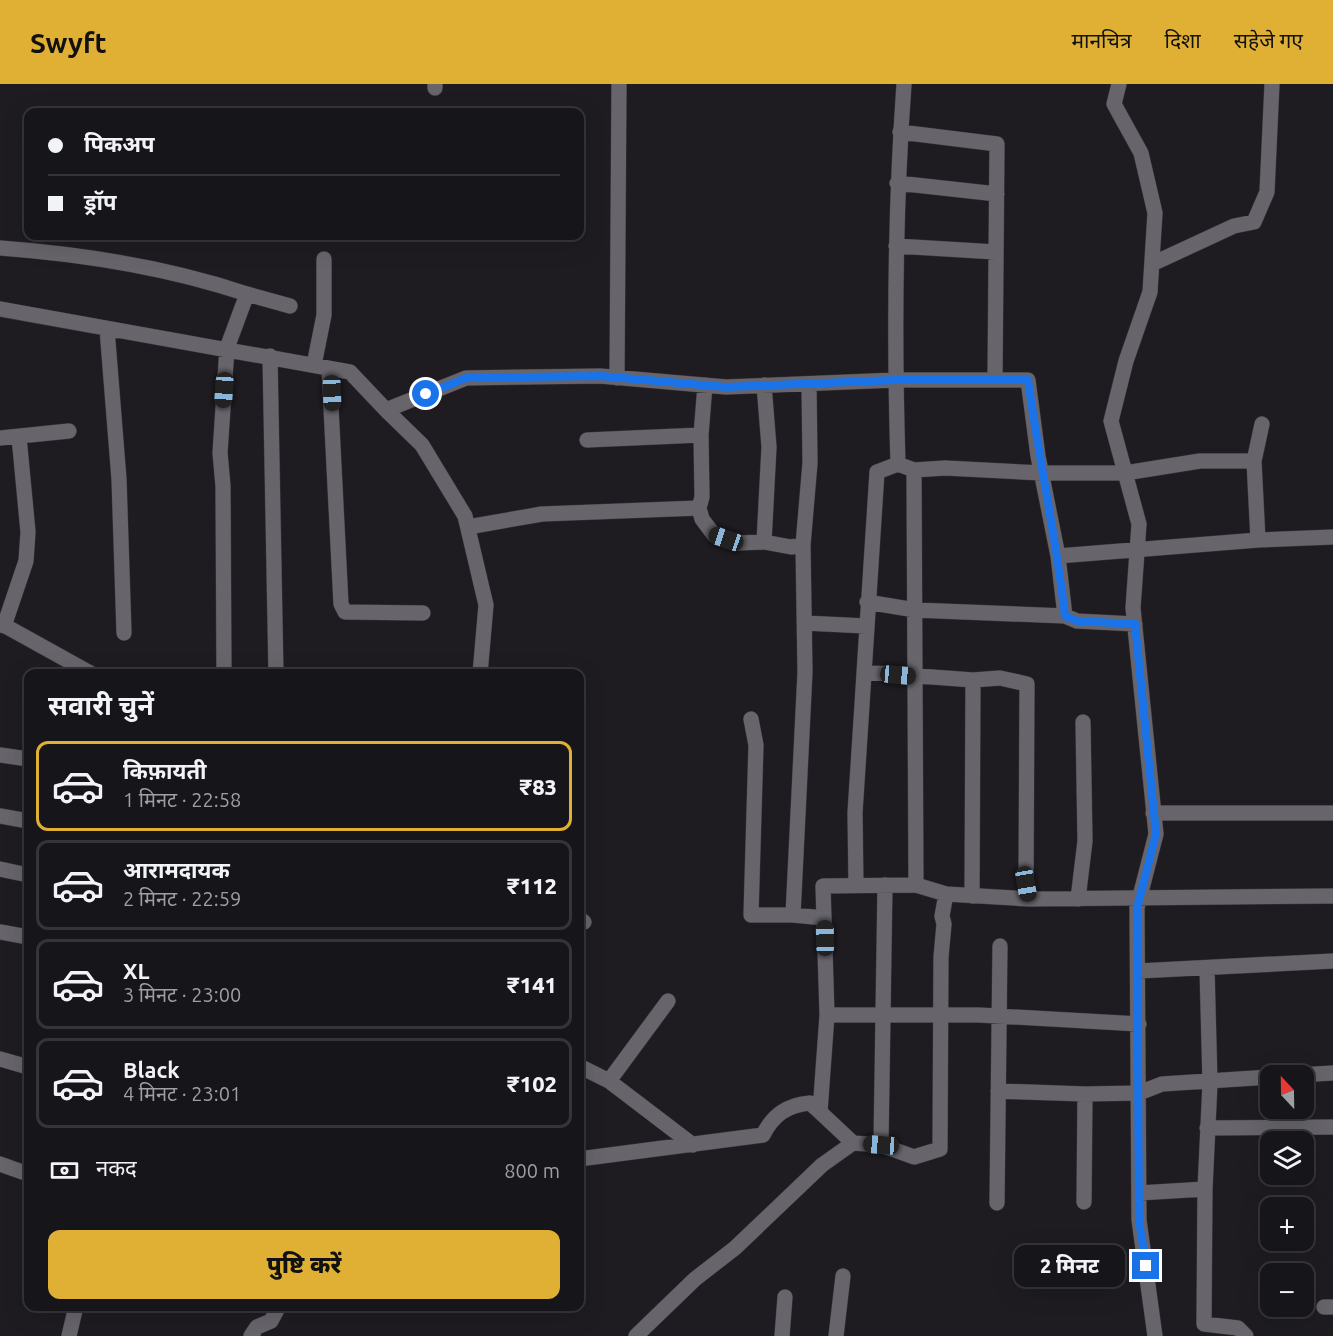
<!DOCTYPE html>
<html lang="hi">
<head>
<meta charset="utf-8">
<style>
  :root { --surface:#161519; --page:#232226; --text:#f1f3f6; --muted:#9e9fa2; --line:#353438; --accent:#e0b034 }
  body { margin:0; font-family:Ubuntu,"Noto Sans Devanagari",sans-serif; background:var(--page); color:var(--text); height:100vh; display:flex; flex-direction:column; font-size:22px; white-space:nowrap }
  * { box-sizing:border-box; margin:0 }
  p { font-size:20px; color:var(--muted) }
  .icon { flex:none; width:33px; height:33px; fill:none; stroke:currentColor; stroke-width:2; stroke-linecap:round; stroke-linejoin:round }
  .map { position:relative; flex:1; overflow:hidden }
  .details { position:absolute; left:24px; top:585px; width:560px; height:642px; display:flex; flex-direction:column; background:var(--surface); border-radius:12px; box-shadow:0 6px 24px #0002,0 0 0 2px var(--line) }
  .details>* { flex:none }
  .top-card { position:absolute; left:24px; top:24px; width:560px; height:132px; border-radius:12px; box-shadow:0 6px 24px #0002,0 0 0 2px var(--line); display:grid; align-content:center; height:132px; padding:0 24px; background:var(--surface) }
  .needle { width:39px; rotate:338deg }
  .tools { position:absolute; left:1260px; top:981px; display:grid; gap:12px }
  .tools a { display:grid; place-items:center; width:54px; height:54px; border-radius:12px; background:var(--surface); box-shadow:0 6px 24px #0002,0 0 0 2px var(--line); font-size:30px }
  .end { position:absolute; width:27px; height:27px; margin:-14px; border:8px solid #1a73e8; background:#fff; box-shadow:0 0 0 3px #fff }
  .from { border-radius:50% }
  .bubble { position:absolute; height:42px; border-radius:12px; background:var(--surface); box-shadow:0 6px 24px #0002,0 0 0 2px var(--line); font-size:20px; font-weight:800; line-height:42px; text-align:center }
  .car { position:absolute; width:18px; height:36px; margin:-18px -9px; border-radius:8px; box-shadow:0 0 4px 2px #0007; background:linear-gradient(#222 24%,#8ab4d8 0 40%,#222 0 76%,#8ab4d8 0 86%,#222 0) }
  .top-card b { display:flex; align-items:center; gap:21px; height:57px; font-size:22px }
  .top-card b+b { border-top:2px solid var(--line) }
  .top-card i { width:15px; height:15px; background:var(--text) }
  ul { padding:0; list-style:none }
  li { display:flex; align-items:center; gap:18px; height:90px; margin:0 12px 9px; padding:0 12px; border:3px solid var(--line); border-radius:12px }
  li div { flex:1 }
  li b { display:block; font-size:22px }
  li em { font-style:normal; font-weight:800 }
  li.current { border-color:var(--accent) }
  li>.icon { width:54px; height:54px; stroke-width:1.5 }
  h2 { padding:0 24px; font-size:27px; line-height:72px }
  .pay { display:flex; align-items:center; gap:15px; height:66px; padding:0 24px; font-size:22px }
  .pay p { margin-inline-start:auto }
  .button { display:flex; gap:12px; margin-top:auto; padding:12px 24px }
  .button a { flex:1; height:69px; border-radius:12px; background:var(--accent); color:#111; font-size:24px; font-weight:800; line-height:69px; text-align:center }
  header { display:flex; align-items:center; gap:36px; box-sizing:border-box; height:84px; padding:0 30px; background:var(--accent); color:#111 }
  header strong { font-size:28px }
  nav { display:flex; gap:33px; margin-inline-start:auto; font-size:21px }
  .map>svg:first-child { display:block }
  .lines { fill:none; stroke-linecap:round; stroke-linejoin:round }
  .minor-casing { stroke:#38373b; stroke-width:16 }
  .minor { stroke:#67656b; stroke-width:15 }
  .route { stroke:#1a73e8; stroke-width:8 }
</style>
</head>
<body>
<header>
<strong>Swyft</strong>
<nav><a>मानचित्र</a><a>दिशा</a><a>सहेजे गए</a></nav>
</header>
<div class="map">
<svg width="1333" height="1252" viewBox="0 0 1333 1252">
  <rect width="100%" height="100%" fill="#1e1c21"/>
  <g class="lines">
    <defs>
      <path id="minor" d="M1119,0L1114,20L1141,69L1155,129L1150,208L1126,277L1111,337L1139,440L1133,524L1156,750L1137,824L1139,1136L1155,1252
        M435,4V0
        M900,48L997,60L995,296
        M897,99L997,110
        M896,162L996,168
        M0,164C82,170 169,184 247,210L227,264L220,369L223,402L224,590
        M1152,180L1234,142L1254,138L1267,108L1272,0
        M247,210L290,222
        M0,225L350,288L386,326L466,294L600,292L726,303L896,296H1028L1038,372L1058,472L1258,456L1254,377L1262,340
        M107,245L119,395L124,549
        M270,272L276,590
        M314,281L324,231V175
        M329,284L341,520L345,528L423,529
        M617,294L619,0
        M705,301L701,351L702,413L699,424L702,435L714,451L738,459L764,458L791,463L803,461
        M386,326L422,361L465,432L486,521L480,590
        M0,354L69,347
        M587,356L701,351
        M898,380C894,253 895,126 904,0
        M468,443L542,430L699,424
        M1258,456L1333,453
        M764,458L769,363L764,301
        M1058,472L1065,532
        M867,518L915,526L1065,532L1077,537L1135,540
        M0,539L92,590
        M804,539L866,542
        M4,542L26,477L28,448L19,353
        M864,588L973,596L1000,594L1027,600L1026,800L1029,815
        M751,635L756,661L751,831H793L824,834
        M0,671L28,675
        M1153,729H1333
        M0,732L28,737
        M0,785L28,791
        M916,801L946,810L1029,815L1333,812
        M856,802L855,729L877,388L898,380L914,386L945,384L1042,389H1125L1200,377H1254
        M972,812L973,596
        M1078,815L1085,757L1083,638
        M793,831L805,588L803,461L810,379L809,300
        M579,834L584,838
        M0,848L28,853
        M1207,884L1210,999L1205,1105L1204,1240L1238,1244L1246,1252
        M1138,887L1333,877
        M827,931H979L1139,940
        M0,975L28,983
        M579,982L609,997L693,1061
        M1281,992L1333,989
        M609,997L668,917
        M998,1007L1085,1010L1139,1009L1162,1000L1270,993
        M820,1028L853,1059
        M1207,1044L1333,1043
        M881,1061L885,801
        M579,1075L763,1051C773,1031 787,1021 810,1019L820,1028L827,931L823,802L916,801L914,386
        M0,1080L28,1090
        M1139,1109L1205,1105
        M1084,1118L1085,1010
        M997,1119L1000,862
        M1324,1223H1333
        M69,1252L76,1222
        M251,1252L257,1243L271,1237L279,1222
        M636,1252L695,1195L735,1164L822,1081L853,1059L881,1061L914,1073L940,1065L941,873L944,840L942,832L946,810
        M782,1252L785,1213
        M836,1252L843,1192"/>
    </defs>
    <use href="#minor" class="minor-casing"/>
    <use href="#minor" class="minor"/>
  </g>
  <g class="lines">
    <path class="route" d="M426,310L466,294L600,292L726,303L896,296H1028C1039,375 1056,453 1065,532L1077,537L1135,540L1156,750L1137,824L1139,1136L1146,1182"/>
  </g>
</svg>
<div class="tools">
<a><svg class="needle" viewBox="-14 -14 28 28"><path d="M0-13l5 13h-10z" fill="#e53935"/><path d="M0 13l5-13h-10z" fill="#9e9fa2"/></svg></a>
<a><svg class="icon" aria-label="layers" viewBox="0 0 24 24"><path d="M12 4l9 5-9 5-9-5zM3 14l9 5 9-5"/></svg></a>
<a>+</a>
<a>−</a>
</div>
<i class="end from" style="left:426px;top:310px"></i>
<i class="end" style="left:1146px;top:1182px"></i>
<div class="bubble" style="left:1014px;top:1161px;width:111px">2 मिनट</div>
<i class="car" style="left:224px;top:306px;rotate:184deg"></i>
<i class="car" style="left:332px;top:309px;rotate:178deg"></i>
<i class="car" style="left:726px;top:455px;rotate:289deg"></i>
<i class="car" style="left:898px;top:591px;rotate:95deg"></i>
<i class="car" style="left:1026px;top:800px;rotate:170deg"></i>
<i class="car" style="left:825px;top:854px;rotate:359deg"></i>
<i class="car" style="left:881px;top:1061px;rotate:274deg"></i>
<div class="top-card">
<b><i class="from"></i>पिकअप</b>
<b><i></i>ड्रॉप</b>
</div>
<section class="details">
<h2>सवारी चुनें</h2>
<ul>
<li class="current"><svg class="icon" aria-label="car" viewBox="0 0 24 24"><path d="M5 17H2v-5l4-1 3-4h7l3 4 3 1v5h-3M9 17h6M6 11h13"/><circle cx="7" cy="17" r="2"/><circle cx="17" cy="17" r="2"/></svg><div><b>किफ़ायती</b><p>1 मिनट · 22:58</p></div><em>₹83</em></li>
<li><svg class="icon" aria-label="car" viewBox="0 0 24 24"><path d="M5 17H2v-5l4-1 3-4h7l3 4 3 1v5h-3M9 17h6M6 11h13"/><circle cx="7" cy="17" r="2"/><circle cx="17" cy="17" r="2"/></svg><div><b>आरामदायक</b><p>2 मिनट · 22:59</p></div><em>₹112</em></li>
<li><svg class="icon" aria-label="car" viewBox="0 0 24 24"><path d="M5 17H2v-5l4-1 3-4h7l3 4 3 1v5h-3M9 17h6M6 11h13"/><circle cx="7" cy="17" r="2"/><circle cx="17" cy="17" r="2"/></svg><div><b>XL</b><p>3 मिनट · 23:00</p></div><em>₹141</em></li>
<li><svg class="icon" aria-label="car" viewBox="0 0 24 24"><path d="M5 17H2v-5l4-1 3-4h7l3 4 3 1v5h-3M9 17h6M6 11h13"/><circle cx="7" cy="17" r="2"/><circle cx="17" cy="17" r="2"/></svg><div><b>Black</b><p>4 मिनट · 23:01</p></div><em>₹102</em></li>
</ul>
<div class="pay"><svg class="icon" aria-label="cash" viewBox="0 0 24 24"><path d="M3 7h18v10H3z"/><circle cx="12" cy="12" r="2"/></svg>नकद<p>800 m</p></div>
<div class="button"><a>पुष्टि करें</a></div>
</section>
</div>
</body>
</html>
